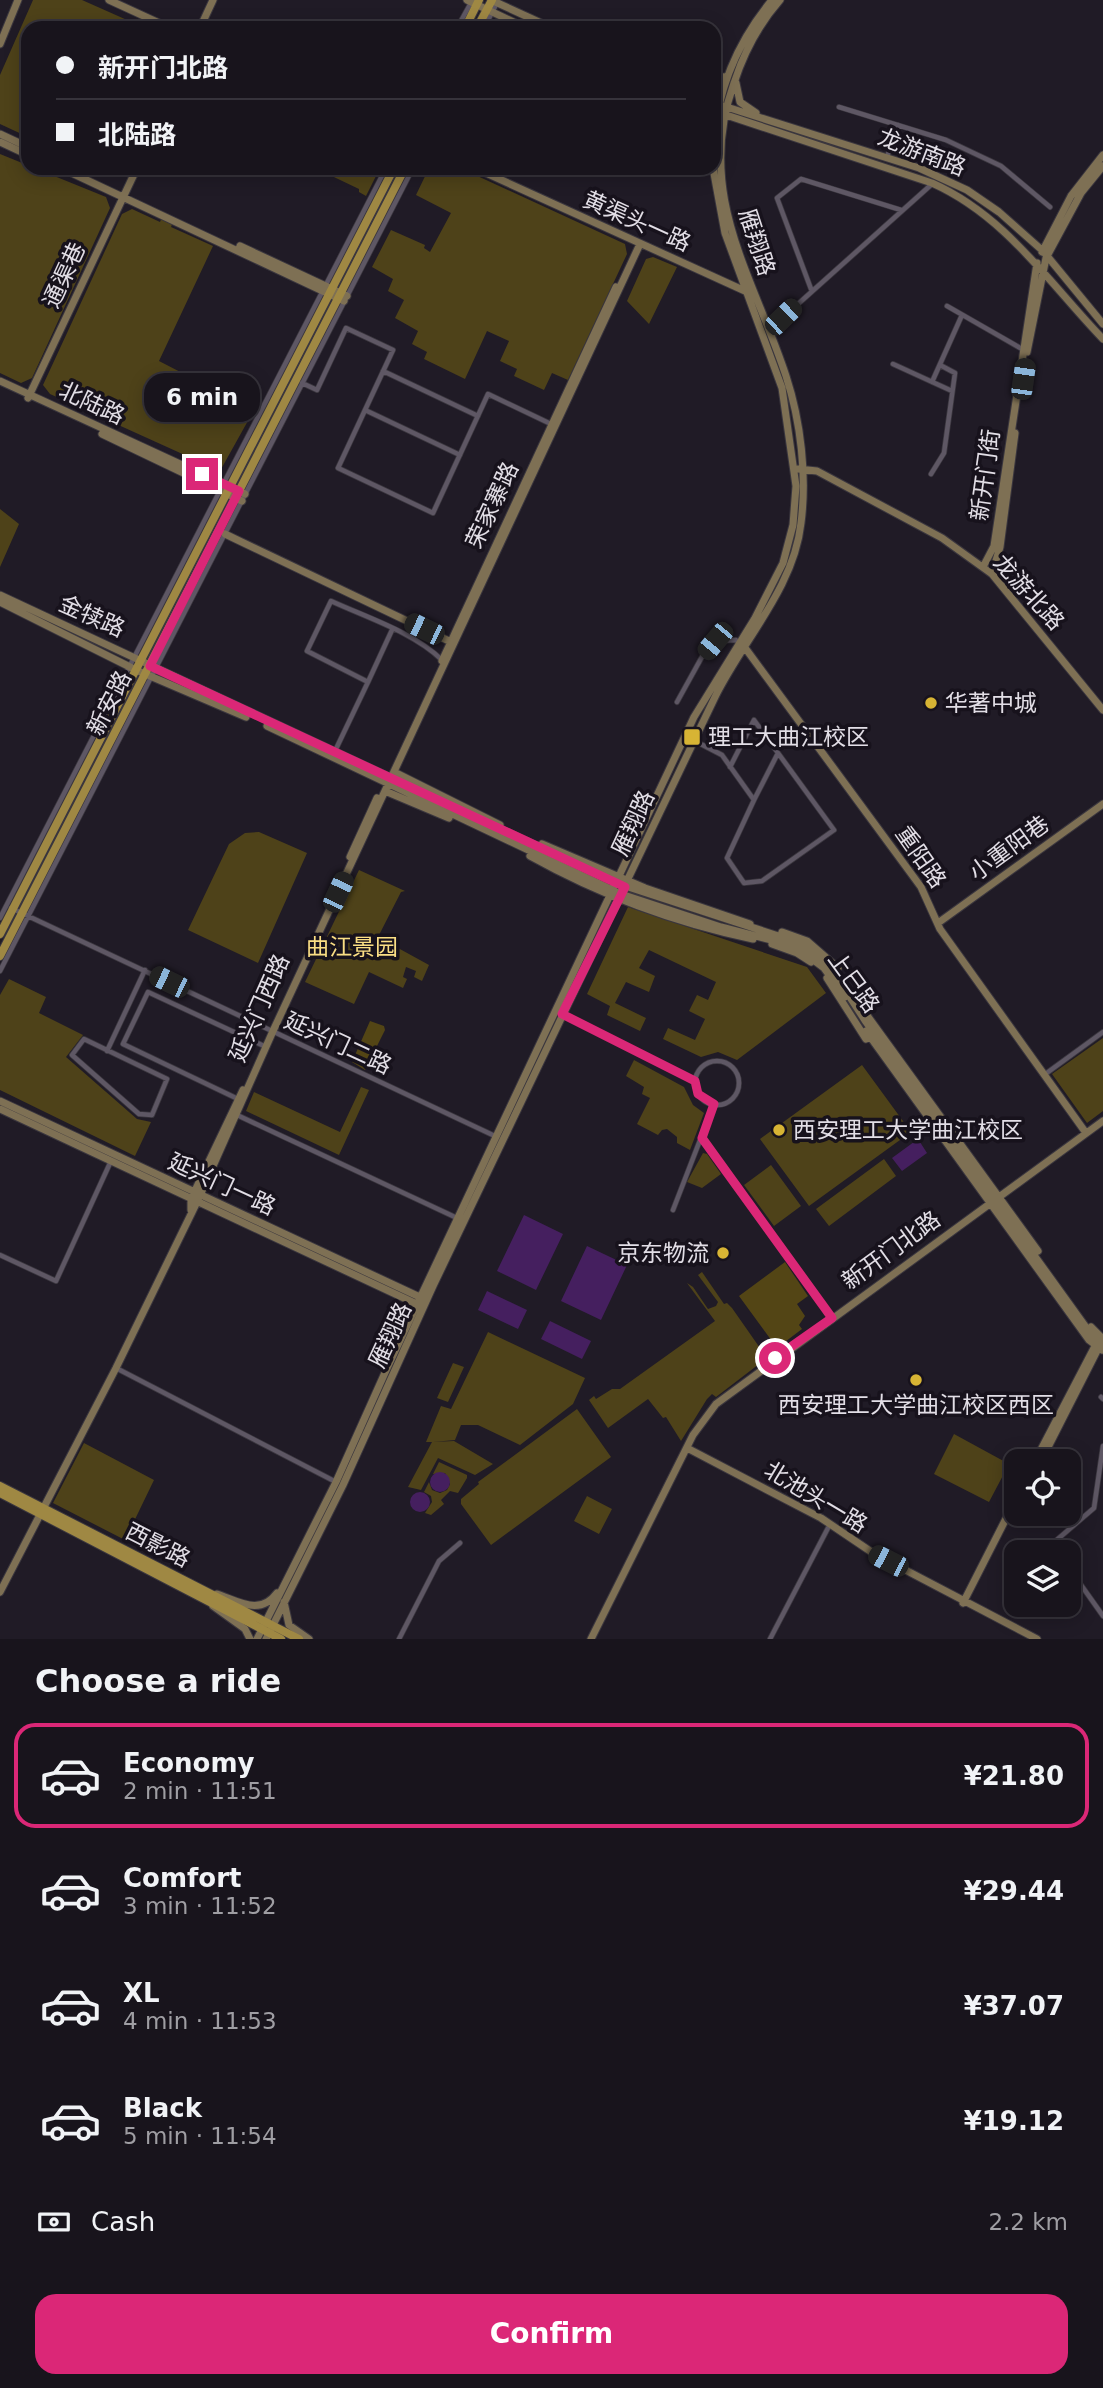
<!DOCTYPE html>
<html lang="en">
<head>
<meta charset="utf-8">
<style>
  :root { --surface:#18141c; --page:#252129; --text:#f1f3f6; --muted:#9f9ea3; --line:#36333b; --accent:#db2777 }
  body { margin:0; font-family:"DejaVu Sans","Noto Sans SC",sans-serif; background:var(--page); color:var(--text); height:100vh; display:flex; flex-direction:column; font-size:26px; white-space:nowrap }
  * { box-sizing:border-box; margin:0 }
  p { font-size:23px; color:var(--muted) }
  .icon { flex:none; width:38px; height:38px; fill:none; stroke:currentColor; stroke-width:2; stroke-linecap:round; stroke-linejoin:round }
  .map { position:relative; height:1639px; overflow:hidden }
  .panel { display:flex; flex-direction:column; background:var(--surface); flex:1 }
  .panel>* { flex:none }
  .top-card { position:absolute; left:21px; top:21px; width:700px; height:154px; border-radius:21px; box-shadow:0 4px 18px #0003,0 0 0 2px var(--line); display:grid; align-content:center; height:154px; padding:0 35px; background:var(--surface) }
  .buttons { position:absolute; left:1004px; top:1449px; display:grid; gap:14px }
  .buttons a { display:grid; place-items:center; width:77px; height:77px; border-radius:14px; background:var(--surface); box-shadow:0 4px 18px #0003,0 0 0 2px var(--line); font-size:35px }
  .end { position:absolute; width:32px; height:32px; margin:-16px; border:9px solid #db2777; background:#fff; box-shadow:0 0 0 4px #fff }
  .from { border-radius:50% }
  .bubble { position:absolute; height:49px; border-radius:21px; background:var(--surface); box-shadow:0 4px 18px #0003,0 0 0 2px var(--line); font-size:23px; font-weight:600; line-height:49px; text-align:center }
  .car { position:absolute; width:21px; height:42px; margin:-21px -10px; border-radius:9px; box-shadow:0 0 5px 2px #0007; background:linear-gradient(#222 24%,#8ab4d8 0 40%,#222 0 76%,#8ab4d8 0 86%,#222 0) }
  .top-card b { display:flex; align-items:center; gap:24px; height:66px; font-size:26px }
  .top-card b+b { border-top:2px solid var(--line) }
  .top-card i { width:18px; height:18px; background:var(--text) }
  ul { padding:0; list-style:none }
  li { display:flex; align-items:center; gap:21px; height:105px; margin:0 14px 10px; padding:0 21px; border:4px solid transparent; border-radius:21px }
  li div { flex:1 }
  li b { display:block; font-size:26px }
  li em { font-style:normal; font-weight:600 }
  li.selected { border-color:var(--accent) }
  li>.icon { width:63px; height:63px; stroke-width:1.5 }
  h2 { padding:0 35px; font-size:32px; line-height:84px }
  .pay { display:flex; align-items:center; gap:18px; height:77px; padding:0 35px; font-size:26px }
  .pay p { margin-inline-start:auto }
  .button { display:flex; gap:14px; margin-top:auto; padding:14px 35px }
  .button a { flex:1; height:80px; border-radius:21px; background:var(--accent); color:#fff; font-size:28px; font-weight:600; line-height:80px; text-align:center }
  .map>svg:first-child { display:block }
  .green { fill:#4e4219 }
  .forest { fill:#534515 }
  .water { fill:#451f5f }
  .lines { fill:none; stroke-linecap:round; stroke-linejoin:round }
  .street-casing { stroke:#3a363e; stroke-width:6 }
  .secondary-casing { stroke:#3a363e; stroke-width:9 }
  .primary-casing { stroke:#3a363e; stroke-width:10 }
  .street { stroke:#5e5764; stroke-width:4.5 }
  .secondary { stroke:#7e7054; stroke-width:7 }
  .primary { stroke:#9f8843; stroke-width:8 }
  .route { stroke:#db2777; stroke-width:9 }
  .poi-dot { fill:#d7b434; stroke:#17121c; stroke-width:2.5 }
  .labels { text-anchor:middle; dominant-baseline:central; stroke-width:7; stroke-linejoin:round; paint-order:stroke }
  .street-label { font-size:23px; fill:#e2dee6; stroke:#17121c }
  .poi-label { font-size:23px; fill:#e2dee6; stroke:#17121c; text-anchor:start }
  .park-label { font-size:23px; fill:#fade84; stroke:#17121c }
</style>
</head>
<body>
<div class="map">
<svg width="1103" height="1639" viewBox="0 0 1103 1639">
  <rect width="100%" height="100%" fill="#201b26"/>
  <path class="green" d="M33,0H82L145,28H28V137L0,124V75Z
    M0,154L106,197L110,208L32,378L21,383L0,373Z
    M315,168H380L366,196L359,192V189Z
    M429,168H460L625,244L627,254L568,380L552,373L544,390L514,376L517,369L500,361L509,341L487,331L465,379L424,359L427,352L412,344L418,331L395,318L404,300L388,291L393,279L372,267L391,230L425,245L424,248L430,252L451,213L416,195Z
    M132,209L160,222L163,215L174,220L171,227L213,246L159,361L254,410L220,471L50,394L43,385L122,214Z
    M653,257L677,267L649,324L627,301L646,259Z
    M0,509L19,524L0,567Z
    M259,832L307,853L258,963L188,930L229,844L245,833Z
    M359,870L405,891L401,892L378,937L429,965L422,981L414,977L416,971L406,967L403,977L407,979L403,988L369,972L354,1004L305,982Z
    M628,907L807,967L826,993L737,1060L718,1052L701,1057L663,1039L668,1028L695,1040L705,1019L689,1011L697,995L708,1000L716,982L649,950L639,968L655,976L649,992L626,982L615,1003L646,1018L640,1031L607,1015L610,1006L587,994Z
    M9,979L46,997L39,1013L83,1035L66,1057L137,1119L151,1122L135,1156L0,1090V995Z
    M1103,1038V1111L1087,1123L1052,1074Z
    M634,1060L684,1087L693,1105L704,1113L690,1150L677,1143V1137L667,1129L662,1130L658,1135L637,1124L650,1098L642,1094L644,1087L626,1076Z
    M862,1065L911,1132L809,1206L760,1139Z
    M361,1087L369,1090L339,1155L246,1111L254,1092L340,1132Z
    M703,1153L707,1154L721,1174L702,1188L687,1182Z
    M884,1159L896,1176L829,1226L816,1209Z
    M771,1165L801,1206L774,1226L744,1185Z
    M702,1272L724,1304L727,1303L732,1308L767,1358L716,1397L712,1394L707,1399L681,1441L666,1417L663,1418L648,1399L608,1428L589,1400L594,1396L596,1399L612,1389H620L715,1321L687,1283L693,1287L708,1309L716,1306L718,1302L698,1275Z
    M488,1332L585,1378L573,1404L520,1445L478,1425H461L455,1440L433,1442L454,1441L493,1464L475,1475L438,1458L421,1490L408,1487L432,1442H426L441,1406L451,1409Z
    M453,1363L464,1367L448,1402L437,1398Z
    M577,1409L611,1457L491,1545L461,1504V1499L479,1484L478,1482Z
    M954,1434L1009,1464L989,1502L934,1474Z
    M84,1443L154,1480L125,1540L53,1503Z
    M439,1462L467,1475V1478L458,1493L450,1491L441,1500L444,1504L431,1515L425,1513L432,1502L431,1496L424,1492L429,1482L432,1490L440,1493L447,1490L450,1484L445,1473L433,1474Z
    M587,1496L612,1509L599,1534L574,1521Z"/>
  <path class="forest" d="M370,1021L384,1026L385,1030L365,1070L352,1062Z
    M785,1262L808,1296L797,1304L805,1316L799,1325L802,1329L777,1348L739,1296Z"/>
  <path class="water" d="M918,1139L927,1153L902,1171L892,1158Z
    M524,1215L563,1234L536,1290L497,1271Z
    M587,1246L627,1265L601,1320L561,1301Z
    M487,1291L527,1310L518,1329L478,1310Z
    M550,1321L591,1341L582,1359L541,1339Z
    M430 1482a10 10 0 1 1 20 0a10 10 0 1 1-20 0Z
    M410 1502a10 10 0 1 1 20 0a10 10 0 1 1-20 0Z"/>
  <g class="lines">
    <defs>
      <path id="street" d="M457,28L472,1
        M484,28L498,1
        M839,107L946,140L1001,166L1050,207
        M887,157L898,125
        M811,289L777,198L801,179L901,210
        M947,306L1022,349
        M769,330L932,184
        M893,364L952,391
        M383,371L478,416
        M932,382L962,315
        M302,383L317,390L346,328L393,350L338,468L433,513L488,394L551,424
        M365,410L460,455
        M931,474L944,453L955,373L940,365
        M392,630L368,682L307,651L331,601C368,618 413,632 442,660
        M677,702L703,655L715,641L736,640L739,643
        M695,741L722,755L754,800L727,858L744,883L762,881L834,830L778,753
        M335,751L368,682
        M730,767L754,720L778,753L754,800
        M11,908L497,1137
        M0,918L386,168
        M0,971L413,168
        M562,1014L695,1081
        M84,1039L167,1079L152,1115L139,1114L72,1055Z
        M107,1051L145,970
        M695 1083a22 22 0 1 1 44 0a22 22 0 1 1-44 0Z
        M1044,1075L1103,1032
        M238,1099L123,1044L148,992L264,1046
        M237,1115L457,1218
        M702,1138L832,1318
        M673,1210L714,1104
        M0,1255L56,1281L111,1161
        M116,1368L336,1482
        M1101,1397L1103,1399
        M1058,1552L1052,1544L1094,1508L1103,1446
        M1069,1568L1103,1616
        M399,1639L439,1561L460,1543
        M770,1639L828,1528"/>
      <path id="secondary" d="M109,0L170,28
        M467,0L526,28
        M491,0L552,28
        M200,28L213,0
        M0,44L18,0
        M736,83L740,102L756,113
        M714,88L724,77
        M714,103L919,168L967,190L999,212L1043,251L1103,324
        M714,111L932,183C1006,216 1049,283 1103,339
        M0,134L28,147
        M714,137C719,85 739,40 772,0
        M0,142L28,155
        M61,168L344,301
        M475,168L745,291
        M240,246L347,296
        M1042,252L1071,196L1103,155
        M1027,352L1046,258L1081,193L1103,166
        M0,381L245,494
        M28,398L137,168
        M102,434L242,501
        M798,469L817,471L942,538L992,574L1103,710
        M225,534L449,641
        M983,567L994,546L1037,263
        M992,574L1000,547L1015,433
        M0,595L616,883L800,943L831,968L866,1022L1093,1337L1103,1345
        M0,602L136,670L246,717
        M743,645L921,887L940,929L1086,1133
        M442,661L616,287
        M267,726L621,894L721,927L795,946L824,968L845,997
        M394,772L500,825
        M385,791L449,818
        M542,844L645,888L750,924
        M530,856C600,895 675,923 753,939
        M350,857L377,798
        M938,923L1103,804
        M782,932L807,941L838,968
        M772,944L797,953L811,962
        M827,978L866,1039
        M866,1014L1038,1251
        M866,1031L1089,1340L1102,1350
        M0,1101L424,1299
        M0,1109L421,1306
        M191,1210V1199L243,1090
        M1091,1327L1103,1339
        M687,1448L821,1518L873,1553L1037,1639
        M1035,1461L1095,1346L1099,1344
        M1041,1461L1099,1347
        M0,1592L116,1368L197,1202L273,1031L640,244
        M217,1594C240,1602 260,1616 277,1593
        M284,1602L289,1625L309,1639
        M963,1603L1017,1497
        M213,1606L245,1629L250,1639
        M257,1639L336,1482L388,1366L694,717L755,618L783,563L793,525L796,486L782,388L725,233L713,168
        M266,1639L343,1485L433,1286L715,697C743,640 794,588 801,523C807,476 801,422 786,376C753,275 694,194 734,83C744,52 759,24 780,0
        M591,1639L693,1435L716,1404L1103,1121"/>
      <path id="primary" d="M465,28L479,0
        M477,28L492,0
        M0,934L394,168
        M0,956L405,168
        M0,1486L299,1639
        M0,1493L281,1639"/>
    </defs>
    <use href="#street" class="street-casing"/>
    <use href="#secondary" class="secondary-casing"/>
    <use href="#primary" class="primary-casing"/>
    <use href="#street" class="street"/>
    <use href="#secondary" class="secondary"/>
    <use href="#primary" class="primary"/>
  </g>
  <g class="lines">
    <path class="route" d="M202,474L239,491L150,666L625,887L562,1014L695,1081L698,1094L714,1104L702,1138L832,1318L775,1358"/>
  </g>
  <g class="poi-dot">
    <circle cx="931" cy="703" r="7"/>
    <rect x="683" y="728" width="18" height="18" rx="3.5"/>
    <circle cx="779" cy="1130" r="7"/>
    <circle cx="723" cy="1253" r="7"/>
    <circle cx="916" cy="1380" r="7"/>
  </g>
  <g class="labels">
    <g class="street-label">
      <text transform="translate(922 152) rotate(21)">龙游南路</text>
      <text transform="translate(637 221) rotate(24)">黄渠头一路</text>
      <text transform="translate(757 242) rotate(72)">雁翔路</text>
      <text transform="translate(64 275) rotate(-65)">通渠巷</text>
      <text transform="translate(92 403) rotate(25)">北陆路</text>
      <text transform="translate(985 475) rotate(-82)">新开门街</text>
      <text transform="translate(492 505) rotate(-65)">荣家寨路</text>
      <text transform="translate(1029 592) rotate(48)">龙游北路</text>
      <text transform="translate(92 616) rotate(24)">金犊路</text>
      <text transform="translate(109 703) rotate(-63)">新安路</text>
      <text transform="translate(633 823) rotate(-65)">雁翔路</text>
      <text transform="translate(1009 848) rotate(-36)">小重阳巷</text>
      <text transform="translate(921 857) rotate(55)">重阳路</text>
      <text transform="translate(854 982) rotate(54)">上巳路</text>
      <text transform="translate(259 1008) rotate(-66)">延兴门西路</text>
      <text transform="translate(338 1043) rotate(25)">延兴门二路</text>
      <text transform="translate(222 1184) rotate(25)">延兴门一路</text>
      <text transform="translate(891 1250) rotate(-36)">新开门北路</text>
      <text transform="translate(390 1335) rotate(-65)">雁翔路</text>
      <text transform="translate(816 1497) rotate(31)">北池头一路</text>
      <text transform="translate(158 1545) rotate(27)">西影路</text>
    </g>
    <g class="poi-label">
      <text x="945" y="703">华著中城</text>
      <text x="708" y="737">理工大曲江校区</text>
      <text x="793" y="1130">西安理工大学曲江校区</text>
      <text x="709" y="1253" text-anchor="end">京东物流</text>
      <text x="916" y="1405" text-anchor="middle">西安理工大学曲江校区西区</text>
    </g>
    <g class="park-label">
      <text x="352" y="947">曲江景园</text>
    </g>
  </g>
</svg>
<div class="buttons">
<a><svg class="icon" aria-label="locate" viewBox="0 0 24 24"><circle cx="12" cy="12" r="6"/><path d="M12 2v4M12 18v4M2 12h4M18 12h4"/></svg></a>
<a><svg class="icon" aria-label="layers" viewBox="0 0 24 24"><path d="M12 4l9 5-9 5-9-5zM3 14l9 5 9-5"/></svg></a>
</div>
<i class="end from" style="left:775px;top:1358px"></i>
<i class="end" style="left:202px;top:474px"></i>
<div class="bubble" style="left:144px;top:373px;width:116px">6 min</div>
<i class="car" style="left:783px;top:317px;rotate:46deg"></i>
<i class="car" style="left:1023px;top:379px;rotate:8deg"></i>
<i class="car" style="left:424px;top:629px;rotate:296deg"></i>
<i class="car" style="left:715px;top:641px;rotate:220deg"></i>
<i class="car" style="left:338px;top:892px;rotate:25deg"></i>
<i class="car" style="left:169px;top:982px;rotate:296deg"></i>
<i class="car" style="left:888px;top:1561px;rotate:297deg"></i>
<div class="top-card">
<b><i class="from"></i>新开门北路</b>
<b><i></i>北陆路</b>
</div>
</div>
<section class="panel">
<h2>Choose a ride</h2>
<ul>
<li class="selected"><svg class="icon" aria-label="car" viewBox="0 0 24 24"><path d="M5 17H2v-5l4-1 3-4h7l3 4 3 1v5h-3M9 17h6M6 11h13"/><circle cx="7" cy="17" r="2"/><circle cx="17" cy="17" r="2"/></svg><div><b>Economy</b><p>2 min · 11:51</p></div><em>¥21.80</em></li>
<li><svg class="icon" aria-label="car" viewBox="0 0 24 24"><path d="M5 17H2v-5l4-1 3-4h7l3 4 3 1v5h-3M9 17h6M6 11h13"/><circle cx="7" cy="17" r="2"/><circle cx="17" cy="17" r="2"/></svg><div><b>Comfort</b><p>3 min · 11:52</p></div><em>¥29.44</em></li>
<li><svg class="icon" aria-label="car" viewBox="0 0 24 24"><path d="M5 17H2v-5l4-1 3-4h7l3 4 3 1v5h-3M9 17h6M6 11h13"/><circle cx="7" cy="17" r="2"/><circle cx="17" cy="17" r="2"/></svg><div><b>XL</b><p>4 min · 11:53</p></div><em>¥37.07</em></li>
<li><svg class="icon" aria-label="car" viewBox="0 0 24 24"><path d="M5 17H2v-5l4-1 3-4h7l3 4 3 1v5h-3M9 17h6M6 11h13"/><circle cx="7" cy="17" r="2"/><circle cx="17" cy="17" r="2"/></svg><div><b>Black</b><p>5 min · 11:54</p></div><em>¥19.12</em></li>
</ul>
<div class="pay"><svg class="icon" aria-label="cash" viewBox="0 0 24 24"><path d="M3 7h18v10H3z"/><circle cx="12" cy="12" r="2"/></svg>Cash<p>2.2 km</p></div>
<div class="button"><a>Confirm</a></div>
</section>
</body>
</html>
